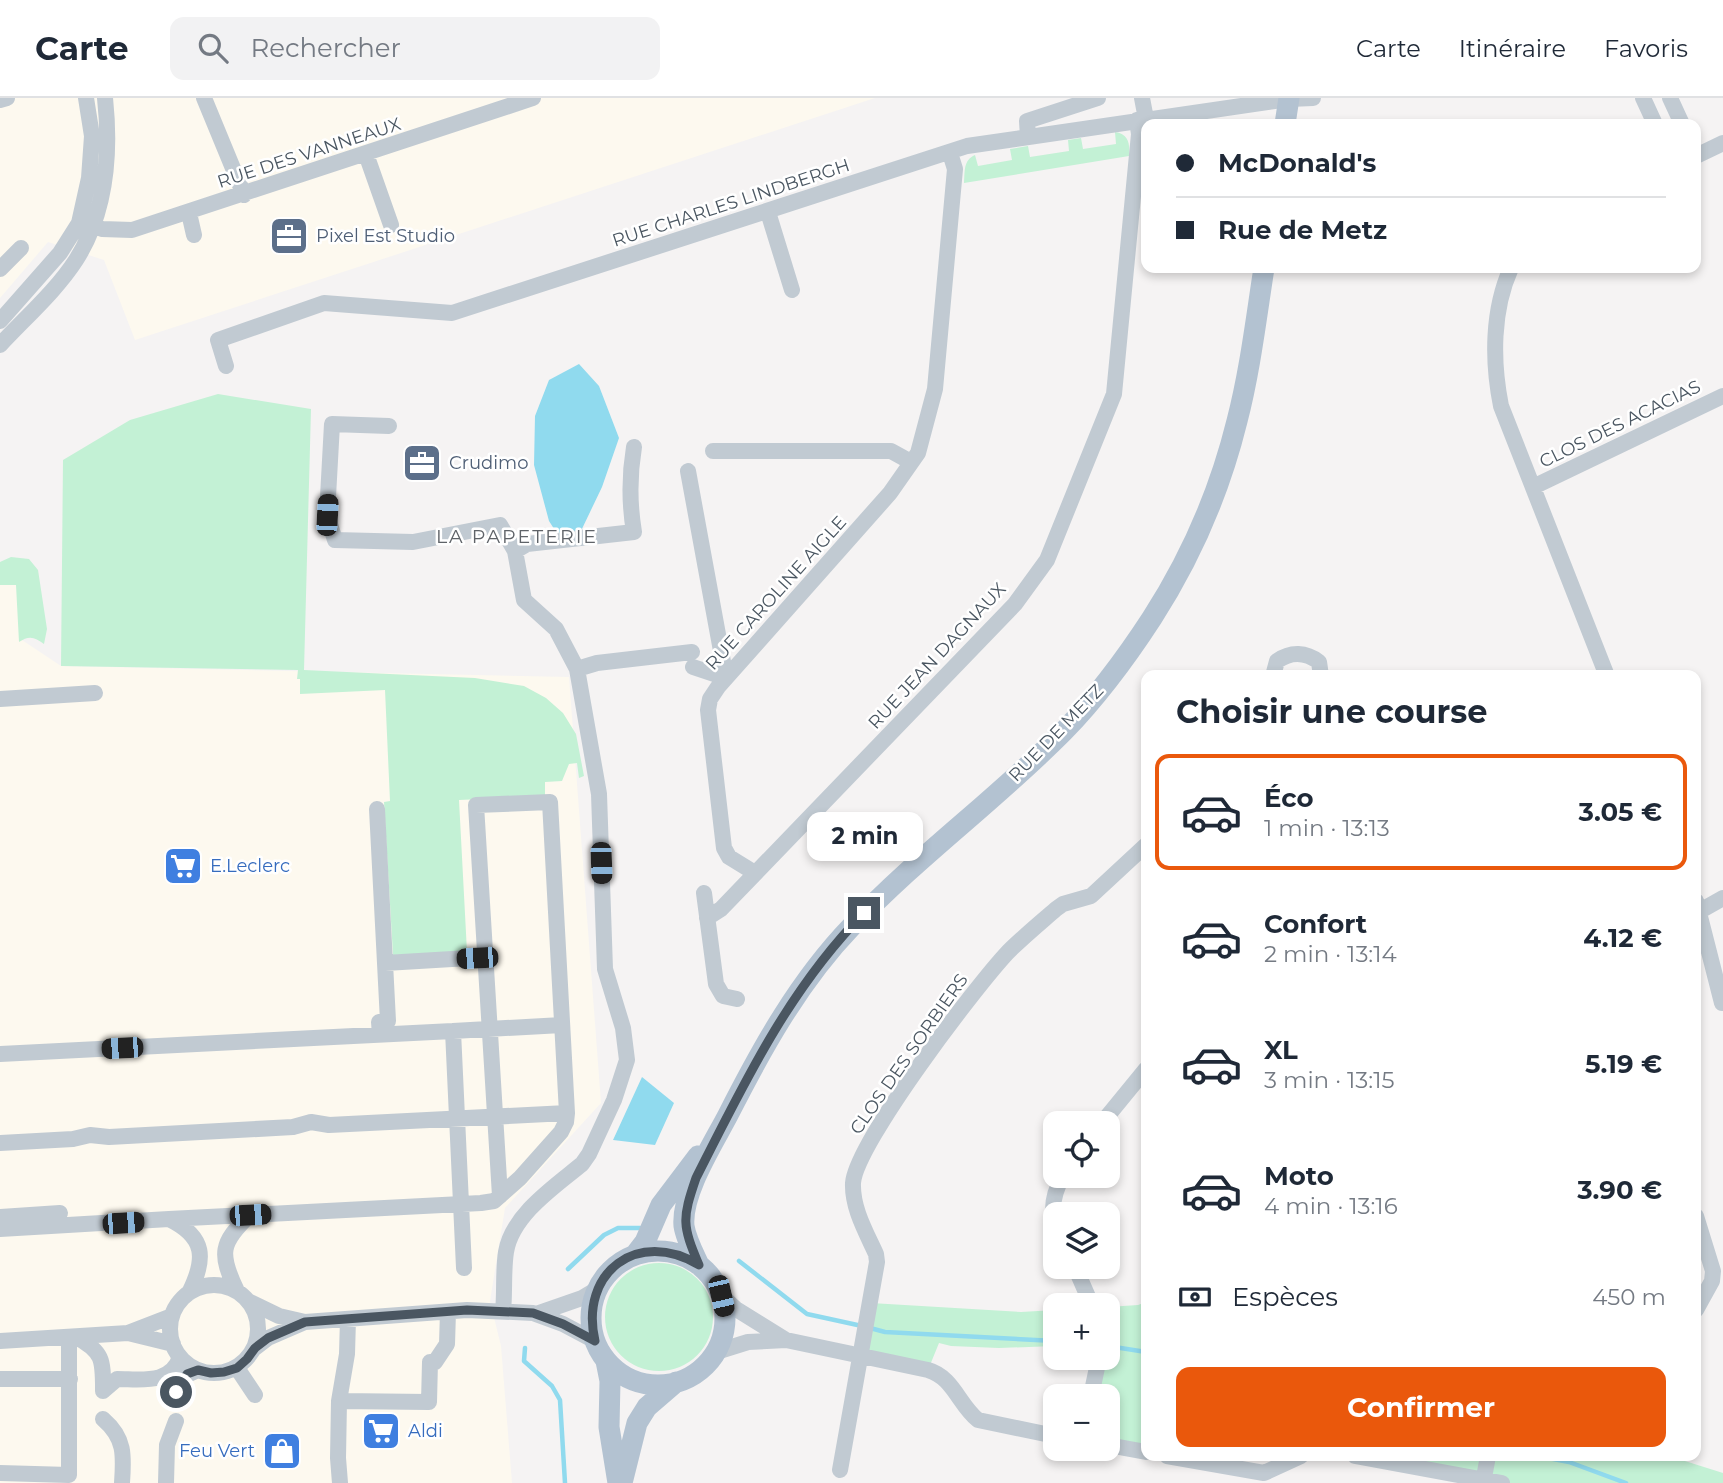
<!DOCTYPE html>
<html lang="fr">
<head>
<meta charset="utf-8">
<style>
  :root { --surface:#fff; --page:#f2f2f3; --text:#1f2937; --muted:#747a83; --line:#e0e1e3; --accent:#ea580c }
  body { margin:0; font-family:Montserrat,sans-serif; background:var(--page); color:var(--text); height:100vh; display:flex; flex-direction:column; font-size:26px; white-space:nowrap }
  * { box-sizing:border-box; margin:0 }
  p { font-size:23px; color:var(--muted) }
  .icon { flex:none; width:38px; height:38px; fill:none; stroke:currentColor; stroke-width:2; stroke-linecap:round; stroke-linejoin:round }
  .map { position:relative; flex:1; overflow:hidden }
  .details { position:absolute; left:1141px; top:572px; width:560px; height:791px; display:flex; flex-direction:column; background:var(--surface); border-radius:14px; box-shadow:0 4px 10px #0003 }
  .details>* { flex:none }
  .hud { position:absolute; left:1141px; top:21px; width:560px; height:154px; border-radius:14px; box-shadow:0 4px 10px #0003; display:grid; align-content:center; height:154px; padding:0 35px; background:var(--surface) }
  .controls { position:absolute; left:1043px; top:1013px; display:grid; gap:14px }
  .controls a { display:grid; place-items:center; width:77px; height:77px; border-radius:14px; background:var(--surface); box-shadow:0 4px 10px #0003; font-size:35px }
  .end { position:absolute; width:32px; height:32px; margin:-16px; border:9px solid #4a5661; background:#fff; box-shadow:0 0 0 4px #fff }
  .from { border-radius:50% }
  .bubble { position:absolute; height:49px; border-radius:14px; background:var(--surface); box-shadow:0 4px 10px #0003; font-size:23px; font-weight:700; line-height:49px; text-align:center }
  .car { position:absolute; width:21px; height:42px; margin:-21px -10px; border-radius:9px; box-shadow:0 0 5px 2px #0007; background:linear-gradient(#222 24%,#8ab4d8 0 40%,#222 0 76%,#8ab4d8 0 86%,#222 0) }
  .hud b { display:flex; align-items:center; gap:24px; height:66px; font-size:26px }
  .hud b+b { border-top:2px solid var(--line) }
  .hud i { width:18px; height:18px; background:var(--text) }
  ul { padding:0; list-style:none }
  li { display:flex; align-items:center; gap:21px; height:116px; margin:0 14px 10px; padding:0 21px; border:4px solid transparent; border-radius:14px }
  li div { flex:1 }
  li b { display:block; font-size:26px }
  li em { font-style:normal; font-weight:700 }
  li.current { border-color:var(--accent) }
  li>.icon { width:63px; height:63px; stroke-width:1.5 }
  h2 { padding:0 35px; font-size:32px; line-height:84px }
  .pay { display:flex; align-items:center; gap:18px; height:77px; padding:0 35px; font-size:26px }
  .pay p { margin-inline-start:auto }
  .action { display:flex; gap:14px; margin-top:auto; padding:14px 35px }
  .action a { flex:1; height:80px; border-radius:14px; background:var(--accent); color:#fff; font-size:28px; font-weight:700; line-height:80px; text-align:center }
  header { display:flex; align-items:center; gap:42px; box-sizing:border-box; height:98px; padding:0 35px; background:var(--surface); border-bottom:2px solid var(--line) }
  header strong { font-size:33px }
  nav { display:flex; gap:38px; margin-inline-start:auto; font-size:24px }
  .search { width:490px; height:63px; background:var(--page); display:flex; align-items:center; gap:18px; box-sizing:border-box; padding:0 24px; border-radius:14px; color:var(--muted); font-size:26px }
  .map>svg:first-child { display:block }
  .commercial { fill:#fdf9ef }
  .green { fill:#c3f1d5 }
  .water { fill:#90daee }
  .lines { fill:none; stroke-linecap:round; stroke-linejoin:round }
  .stream { stroke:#90daee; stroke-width:4.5 }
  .minor { stroke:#c1cad2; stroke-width:16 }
  .major { stroke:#b3c2d1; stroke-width:21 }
  .route { stroke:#4a5661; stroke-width:9 }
  .labels { text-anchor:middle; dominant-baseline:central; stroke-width:5; stroke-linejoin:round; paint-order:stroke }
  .street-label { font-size:18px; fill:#4a5661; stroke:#fff }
  .service-label { font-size:18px; fill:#4e5e75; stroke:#fff; text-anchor:start }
  .shop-label { font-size:18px; fill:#366cbe; stroke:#fff; text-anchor:start }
  .neighbourhood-label { font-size:19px; letter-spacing:2px; fill:#5f6368; stroke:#fff }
</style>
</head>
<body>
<header>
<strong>Carte</strong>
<div class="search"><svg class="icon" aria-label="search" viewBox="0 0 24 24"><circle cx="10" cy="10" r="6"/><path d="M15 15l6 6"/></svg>Rechercher</div>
<nav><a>Carte</a><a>Itinéraire</a><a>Favoris</a></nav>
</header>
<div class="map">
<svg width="1723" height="1385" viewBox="0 0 1723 1385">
  <rect width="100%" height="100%" fill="#f5f3f3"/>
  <path class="commercial" d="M0,0H875L135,242L104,162L48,144L0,200Z
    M0,482L23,483L22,542L61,568L569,579L601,1005L505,1110L490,1203L501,1248L512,1385H0Z"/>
  <path class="green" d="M1115,34C1129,36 1130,46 1129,58L964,85C965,74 963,62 975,57L978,68L1012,62L1010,51L1028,48L1030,59L1069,53L1068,42L1081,40L1083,51L1116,46Z
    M218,296L311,311L304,572L475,580L524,588L546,600L563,615L576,636L584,678L579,680L577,665L569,666L562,683L545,684V698L459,702L467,854L393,857L384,704L390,703L385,592L300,596V581H297L298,572L61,568L63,362L130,322Z
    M11,459L29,461L38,472L47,531L44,546C35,539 29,537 19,544L16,487H0V464Z
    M605 1219a54 54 0 1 1 108 0a54 54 0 1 1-108 0Z
    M1146,1204V1354L1108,1347V1298H1091L1099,1260H1108V1209L1138,1207Z
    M871,1205L1021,1214L1055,1212V1248L999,1250L951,1248L939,1245L928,1272L861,1257Z
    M1355,1358H1669L1723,1375V1385H1502Z"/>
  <path class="water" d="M579,266L599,288L619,340L602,389L580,435L558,437L549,423L534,367L535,318L549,282Z
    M642,979L674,1005L655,1047L613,1042Z"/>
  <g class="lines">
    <path class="stream" d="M739,1163L807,1216L862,1228
      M568,1171L604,1137L618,1130H640
      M870,1230L885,1234L1055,1243
      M1108,1248L1146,1254
      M525,1250L524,1263L552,1288L560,1302L565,1385
      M1538,1358L1569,1364L1626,1385"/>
    <path class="minor" d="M204,0L244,97
      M1142,0L1146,21
      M1643,0L1655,26
      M1670,0L1682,26
      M0,2L7,0
      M1028,39L1027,23L1098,0
      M366,56L391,127
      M1696,58L1723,45
      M768,114L792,192
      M189,115L194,137
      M95,128L102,131L132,132L533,0
      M1511,170C1492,212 1492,263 1501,308L1607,578
      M0,171L21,150
      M0,223L60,155L79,125L89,80L92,38L86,0
      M0,247C25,220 56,193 76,162C107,113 111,56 105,0
      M226,268L218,242L324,205L452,215L967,48L1289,1L1313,0
      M389,328L332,326L327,417L335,442L413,444L500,427L515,453L524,502L556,531L577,571L599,696L605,871L623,930L627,962L614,1002L589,1056L582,1066C554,1089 512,1117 506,1154C503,1173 505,1194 503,1214
      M713,353H891L911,364
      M688,373L726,580
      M1533,389L1723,298
      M515,453L527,446L634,434C629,404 629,379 634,349
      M693,569L726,580
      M577,571L597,565L692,554
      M1273,578L1277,563C1291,553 1306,554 1319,564L1321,578
      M0,601L95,595
      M377,711L385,865
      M755,775L729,759L724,750L708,612L710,601L718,589L890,395L918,355L935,291L955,71L950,55
      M704,795L716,886L723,898L737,901
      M1696,803L1722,905
      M1700,813L1723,800
      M707,820L721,811L1015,506L1047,462L1114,296L1139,36L1137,22
      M453,933L562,927
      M380,937L379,924L388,923L385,865L486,859
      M0,956L453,933L464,1170
      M1101,1026L1146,971
      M0,1045L73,1041L90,1037L109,1039L293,1029L311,1024L329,1027L567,1015
      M1696,1118L1713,1173L1712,1183L1696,1212
      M0,1119L60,1115
      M169,1121L481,1105L494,1103L520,1080L561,1034L566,1024L567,1015L550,704L476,707L500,1098
      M1055,1124C1050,1107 1055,1092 1063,1078
      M0,1131L169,1121C206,1139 206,1161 189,1195
      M1075,1169L1092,1208
      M170 1231a44 44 0 1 1 88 0a44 44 0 1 1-88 0Z
      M237,1193C219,1156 220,1145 250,1117
      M721,1197L736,1211L786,1242
      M250,1204L279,1218L305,1224L467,1212L533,1215L563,1226L595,1243
      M536,1216L582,1200L597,1191
      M348,1221L347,1256L339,1303L429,1304L430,1264H435L447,1246L448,1214
      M128,1235L173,1246
      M76,1239C104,1254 103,1263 103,1293
      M0,1243L128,1235L172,1218
      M255,1250L268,1240L305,1224
      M716,1254L748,1244L786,1242L928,1272C953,1279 959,1307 978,1322L1055,1338
      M237,1270L255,1297
      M160,1279L176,1294L187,1277L198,1272
      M0,1281H70
      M103,1293L117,1281C141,1281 171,1287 180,1259
      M1091,1298L1099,1260
      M339,1303L338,1360L340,1385
      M103,1321C125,1340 124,1357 122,1385
      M1108,1347L1146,1354
      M1167,1358L1264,1375L1301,1358
      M1355,1358L1502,1385
      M840,1372L877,1164L876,1156C866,1134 852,1110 853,1085C856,1045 976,888 1008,854C1023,839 1040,825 1056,811L1063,806L1091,798L1146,747
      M0,1375L69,1377V1239
      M166,1385L167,1347L176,1323
      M1483,1385L1488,1358"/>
    <path class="major" d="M1285,26L1289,0
      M591 1220a67 67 0 1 1 134 0a67 67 0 1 1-134 0Z
      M635,1157L645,1144L661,1107L698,1058
      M699,1167C694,1156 686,1141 684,1128C681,1095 713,1046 728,1017C762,950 799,883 852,828C918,758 996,702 1064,633C1097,599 1126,560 1152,520C1190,461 1220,392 1237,323C1250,273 1256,221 1264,170
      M606,1263L610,1283L609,1329L618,1385
      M622,1385L637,1325L647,1309L676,1284"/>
  </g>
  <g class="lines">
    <path class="route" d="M176,1294L187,1276L198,1272L211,1275L224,1274L237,1270L247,1261L255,1250L268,1240L305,1224L467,1212L533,1215L563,1226L595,1243C579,1174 638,1130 699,1167C682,1127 682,1121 696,1080C744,985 789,891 864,815"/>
  </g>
  <defs>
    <symbol id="office-square" viewBox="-11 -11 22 22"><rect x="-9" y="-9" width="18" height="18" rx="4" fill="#5c6f8a" stroke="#fff"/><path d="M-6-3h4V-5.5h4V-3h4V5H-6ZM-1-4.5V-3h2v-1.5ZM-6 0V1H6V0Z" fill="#fff"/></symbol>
    <symbol id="supermarket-square" viewBox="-11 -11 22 22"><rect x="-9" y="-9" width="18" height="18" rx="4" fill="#3f7fe0" stroke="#fff"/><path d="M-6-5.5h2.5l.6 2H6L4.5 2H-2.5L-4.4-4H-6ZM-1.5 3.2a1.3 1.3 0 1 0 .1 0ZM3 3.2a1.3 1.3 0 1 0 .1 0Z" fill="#fff"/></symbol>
    <symbol id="shop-square" viewBox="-11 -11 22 22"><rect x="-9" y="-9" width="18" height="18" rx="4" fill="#3f7fe0" stroke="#fff"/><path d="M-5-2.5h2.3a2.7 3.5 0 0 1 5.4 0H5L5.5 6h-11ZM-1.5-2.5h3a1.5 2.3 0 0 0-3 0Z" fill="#fff"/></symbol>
  </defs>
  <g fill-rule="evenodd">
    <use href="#office-square" x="267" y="116" width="44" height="44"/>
    <use href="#office-square" x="400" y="343" width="44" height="44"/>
    <use href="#supermarket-square" x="161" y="746" width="44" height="44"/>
    <use href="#supermarket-square" x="359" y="1311" width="44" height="44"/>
    <use href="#shop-square" x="260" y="1331" width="44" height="44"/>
  </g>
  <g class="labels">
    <g class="street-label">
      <text transform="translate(309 55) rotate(-18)">RUE DES VANNEAUX</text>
      <text transform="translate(731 105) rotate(-18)">RUE CHARLES LINDBERGH</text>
      <text transform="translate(1620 326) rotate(-26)">CLOS DES ACACIAS</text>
      <text transform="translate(776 495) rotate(-48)">RUE CAROLINE AIGLE</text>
      <text transform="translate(937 558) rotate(-47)">RUE JEAN DAGNAUX</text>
      <text transform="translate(1056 635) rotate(-46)">RUE DE METZ</text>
      <text transform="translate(909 956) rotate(-55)">CLOS DES SORBIERS</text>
    </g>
    <g class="service-label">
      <text x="316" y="138">Pixel Est Studio</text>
      <text x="449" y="365">Crudimo</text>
    </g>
    <g class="shop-label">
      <text x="210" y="768">E.Leclerc</text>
      <text x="408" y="1333">Aldi</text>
      <text x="255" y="1353" text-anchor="end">Feu Vert</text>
    </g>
    <g class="neighbourhood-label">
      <text x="517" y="438">LA PAPETERIE</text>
    </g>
  </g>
</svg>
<div class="controls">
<a><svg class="icon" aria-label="locate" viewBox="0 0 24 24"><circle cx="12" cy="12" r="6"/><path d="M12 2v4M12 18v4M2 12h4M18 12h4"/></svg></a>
<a><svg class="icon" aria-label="layers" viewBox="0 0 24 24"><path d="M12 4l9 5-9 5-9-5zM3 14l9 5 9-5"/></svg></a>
<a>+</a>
<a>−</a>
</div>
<i class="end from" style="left:176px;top:1294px"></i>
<i class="end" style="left:864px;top:815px"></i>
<div class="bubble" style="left:807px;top:714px;width:116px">2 min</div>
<i class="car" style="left:327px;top:417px;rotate:3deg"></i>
<i class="car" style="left:601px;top:765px;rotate:178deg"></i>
<i class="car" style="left:477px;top:860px;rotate:267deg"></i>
<i class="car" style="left:122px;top:950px;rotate:267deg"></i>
<i class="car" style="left:250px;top:1117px;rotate:87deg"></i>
<i class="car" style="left:123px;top:1125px;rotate:86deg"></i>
<i class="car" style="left:721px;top:1198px;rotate:167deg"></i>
<div class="hud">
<b><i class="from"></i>McDonald's</b>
<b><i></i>Rue de Metz</b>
</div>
<section class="details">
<h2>Choisir une course</h2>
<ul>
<li class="current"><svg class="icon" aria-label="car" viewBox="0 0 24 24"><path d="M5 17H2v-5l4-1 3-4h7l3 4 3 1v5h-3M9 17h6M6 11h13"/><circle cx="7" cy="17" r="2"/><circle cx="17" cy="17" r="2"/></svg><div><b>Éco</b><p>1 min · 13:13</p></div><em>3.05 €</em></li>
<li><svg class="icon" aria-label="car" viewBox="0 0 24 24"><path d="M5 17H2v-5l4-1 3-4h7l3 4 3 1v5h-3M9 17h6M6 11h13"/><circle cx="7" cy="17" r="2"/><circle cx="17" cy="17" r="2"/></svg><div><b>Confort</b><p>2 min · 13:14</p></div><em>4.12 €</em></li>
<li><svg class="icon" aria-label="car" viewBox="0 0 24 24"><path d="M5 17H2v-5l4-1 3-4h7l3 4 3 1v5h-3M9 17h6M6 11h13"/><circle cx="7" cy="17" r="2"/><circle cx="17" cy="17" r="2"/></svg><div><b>XL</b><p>3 min · 13:15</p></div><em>5.19 €</em></li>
<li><svg class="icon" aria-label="car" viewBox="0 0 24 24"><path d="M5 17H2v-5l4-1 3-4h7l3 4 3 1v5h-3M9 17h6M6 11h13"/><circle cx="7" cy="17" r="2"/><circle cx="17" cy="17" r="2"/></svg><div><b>Moto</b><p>4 min · 13:16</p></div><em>3.90 €</em></li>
</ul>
<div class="pay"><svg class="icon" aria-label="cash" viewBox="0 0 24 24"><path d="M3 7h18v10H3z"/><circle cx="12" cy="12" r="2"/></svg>Espèces<p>450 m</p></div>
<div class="action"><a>Confirmer</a></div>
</section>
</div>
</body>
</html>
